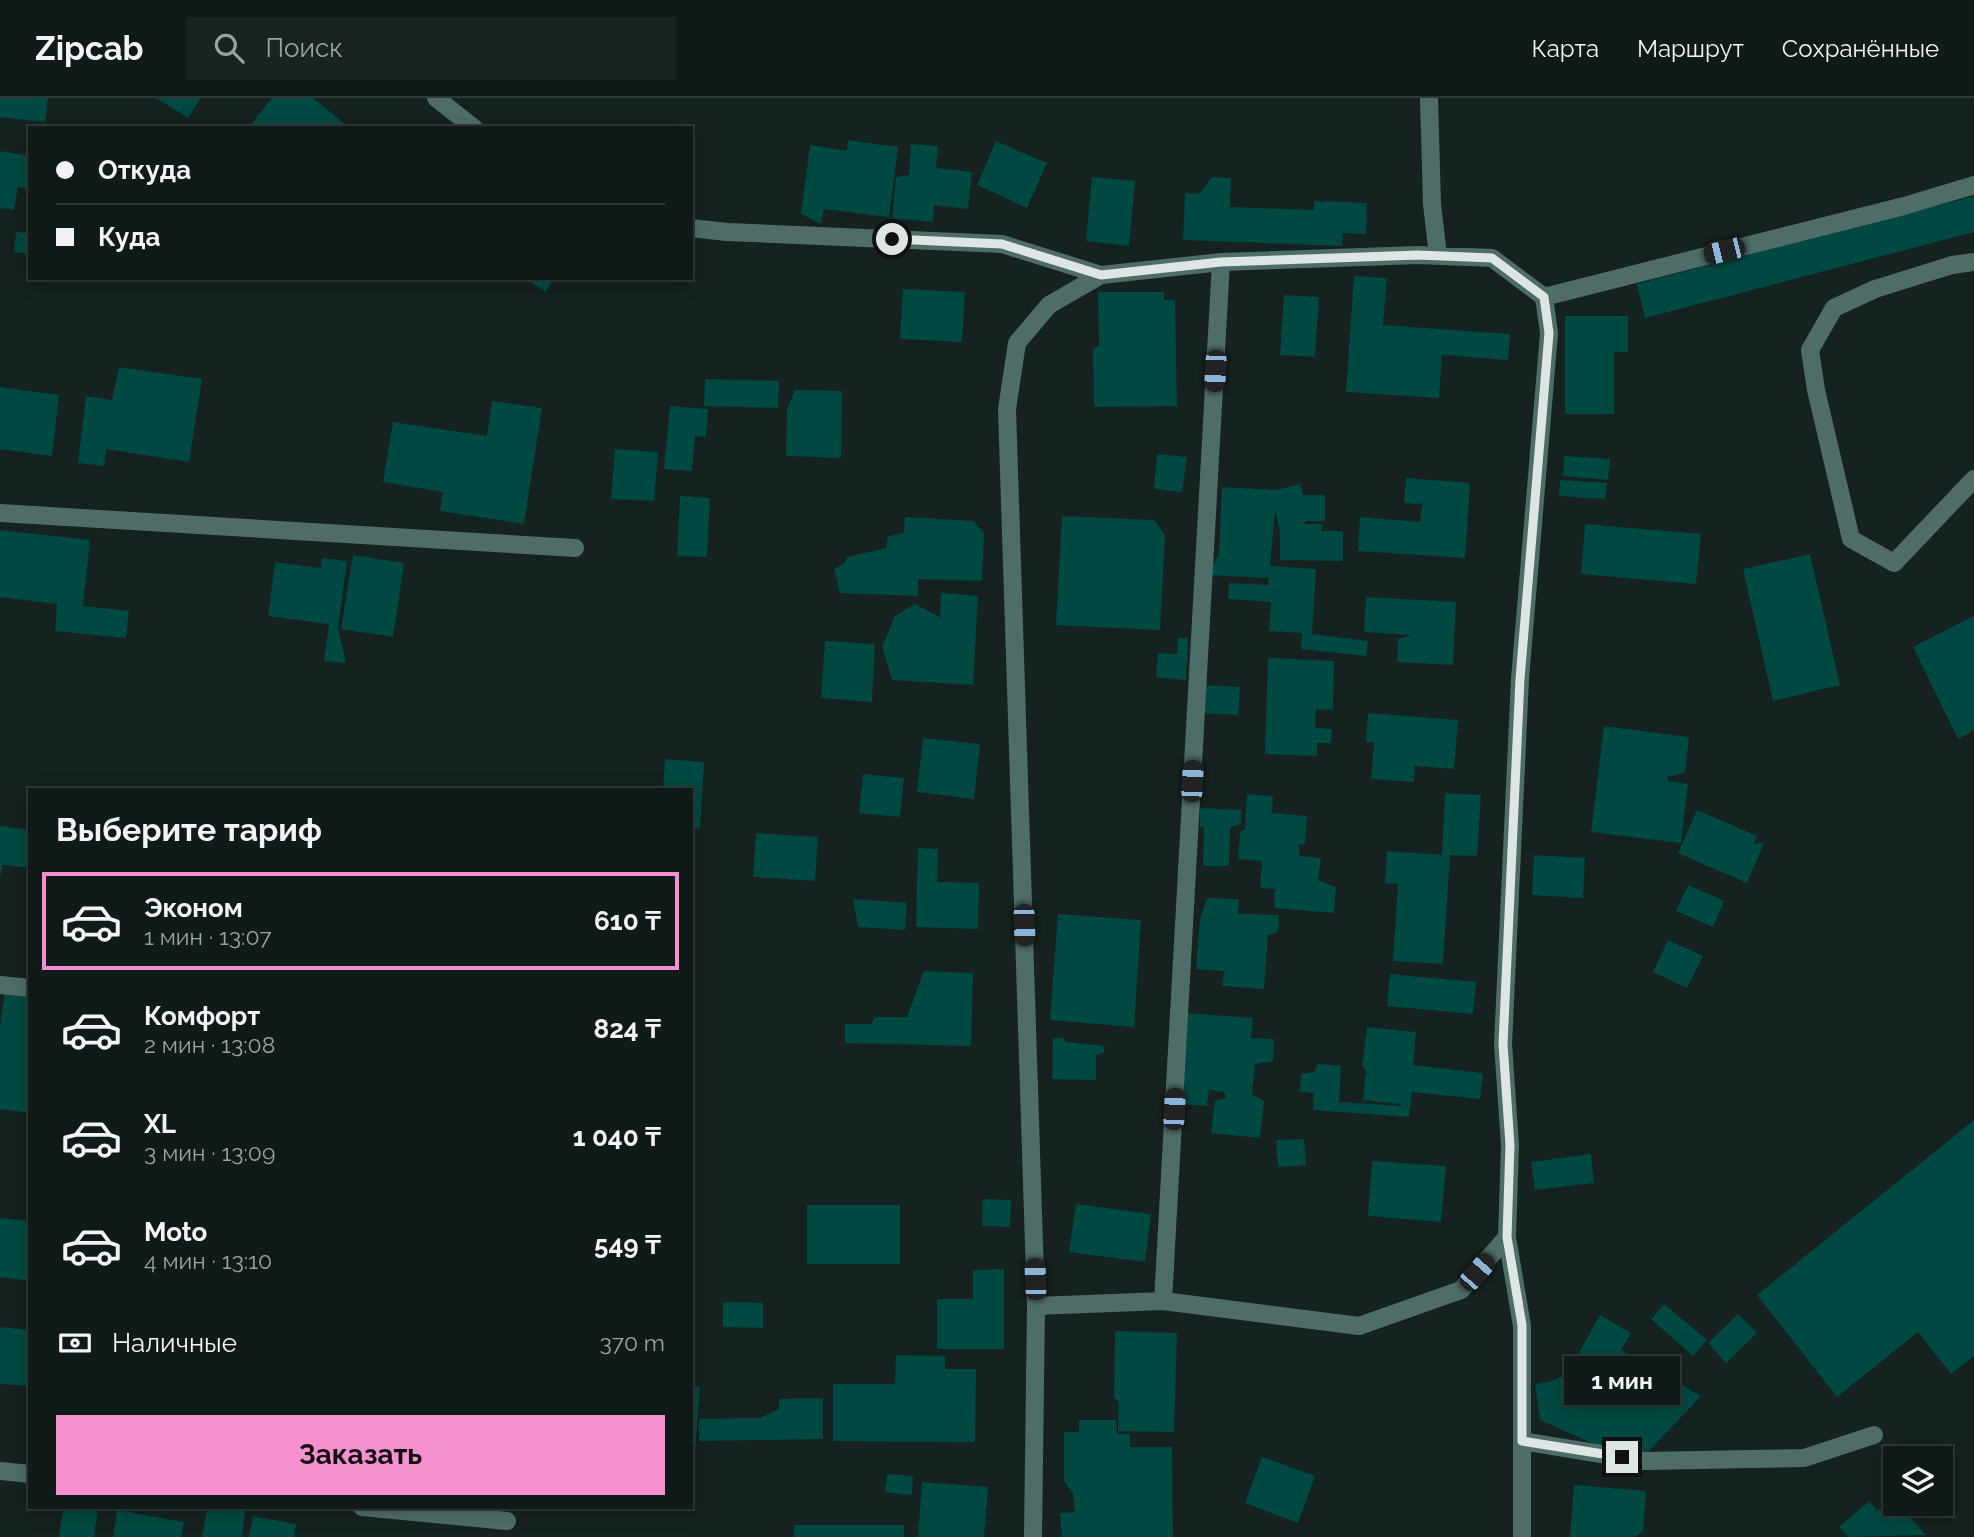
<!DOCTYPE html>
<html lang="ru">
<head>
<meta charset="utf-8">
<style>
  :root { --surface:#101a18; --page:#192321; --text:#f1f3f6; --muted:#9ca1a2; --line:#303837; --accent:#f690d1 }
  body { margin:0; font-family:Raleway,sans-serif; background:var(--page); color:var(--text); height:100vh; display:flex; flex-direction:column; font-size:26px; white-space:nowrap }
  * { box-sizing:border-box; margin:0 }
  p { font-size:23px; color:var(--muted) }
  .icon { flex:none; width:38px; height:38px; fill:none; stroke:currentColor; stroke-width:2; stroke-linecap:round; stroke-linejoin:round }
  .map { position:relative; flex:1; overflow:hidden }
  .side { position:absolute; left:28px; top:690px; width:665px; height:721px; display:flex; flex-direction:column; background:var(--surface); border-radius:0px; box-shadow:0 4px 18px #0003,0 0 0 2px var(--line) }
  .side>* { flex:none }
  .hud { position:absolute; left:28px; top:28px; width:665px; height:154px; border-radius:0px; box-shadow:0 4px 18px #0003,0 0 0 2px var(--line); display:grid; align-content:center; height:154px; padding:0 28px; background:var(--surface) }
  .tools { position:absolute; left:1883px; top:1348px; display:grid; gap:14px }
  .tools a { display:grid; place-items:center; width:70px; height:70px; border-radius:0px; background:var(--surface); box-shadow:0 4px 18px #0003,0 0 0 2px var(--line); font-size:35px }
  .end { position:absolute; width:32px; height:32px; margin:-16px; border:9px solid #dee6e4; background:#111; box-shadow:0 0 0 4px #111 }
  .from { border-radius:50% }
  .bubble { position:absolute; height:49px; border-radius:0px; background:var(--surface); box-shadow:0 4px 18px #0003,0 0 0 2px var(--line); font-size:23px; font-weight:700; line-height:49px; text-align:center }
  .car { position:absolute; width:21px; height:42px; margin:-21px -10px; border-radius:9px; box-shadow:0 0 5px 2px #0007; background:linear-gradient(#222 24%,#8ab4d8 0 40%,#222 0 76%,#8ab4d8 0 86%,#222 0) }
  .hud b { display:flex; align-items:center; gap:24px; height:66px; font-size:26px }
  .hud b+b { border-top:2px solid var(--line) }
  .hud i { width:18px; height:18px; background:var(--text) }
  ul { padding:0; list-style:none }
  li { display:flex; align-items:center; gap:21px; height:98px; margin:0 14px 10px; padding:0 14px; border:4px solid transparent; border-radius:0px }
  li div { flex:1 }
  li b { display:block; font-size:26px }
  li em { font-style:normal; font-weight:700 }
  li.current { border-color:var(--accent) }
  li>.icon { width:63px; height:63px; stroke-width:1.5 }
  h2 { padding:0 28px; font-size:32px; line-height:84px }
  .pay { display:flex; align-items:center; gap:18px; height:77px; padding:0 28px; font-size:26px }
  .pay p { margin-inline-start:auto }
  .button { display:flex; gap:14px; margin-top:auto; padding:14px 28px }
  .button a { flex:1; height:80px; border-radius:0px; background:var(--accent); color:#111; font-size:28px; font-weight:700; line-height:80px; text-align:center }
  header { display:flex; align-items:center; gap:42px; box-sizing:border-box; height:98px; padding:0 35px; background:var(--surface); border-bottom:2px solid var(--line) }
  header strong { font-size:33px }
  nav { display:flex; gap:38px; margin-inline-start:auto; font-size:24px }
  .search { width:490px; height:63px; background:var(--page); display:flex; align-items:center; gap:18px; box-sizing:border-box; padding:0 24px; border-radius:0px; color:var(--muted); font-size:26px }
  .map>svg:first-child { display:block }
  .building { fill:#004942 }
  .lines { fill:none; stroke-linecap:round; stroke-linejoin:round }
  .minor { stroke:#4e6d68; stroke-width:18 }
  .route { stroke:#dee6e4; stroke-width:9 }
</style>
</head>
<body>
<header>
<strong>Zipcab</strong>
<div class="search"><svg class="icon" aria-label="search" viewBox="0 0 24 24"><circle cx="10" cy="10" r="6"/><path d="M15 15l6 6"/></svg>Поиск</div>
<nav><a>Карта</a><a>Маршрут</a><a>Сохранённые</a></nav>
</header>
<div class="map">
<svg width="1974" height="1439" viewBox="0 0 1974 1439">
  <rect width="100%" height="100%" fill="#162220"/>
  <path class="building" d="M0,0H48L45,24L0,19Z
    M156,0H201L188,20Z
    M272,0H313L350,30H248Z
    M848,42L898,49L889,119L824,111L821,126L801,116L810,47L847,53Z
    M996,43L1047,65L1027,110L977,87Z
    M911,46L938,48L936,70L972,74L968,111L934,107L933,124L892,120L896,79L909,77Z
    M0,53L30,58V91L18,89L14,112L0,110Z
    M1092,79L1135,83L1129,148L1086,143Z
    M1212,79L1231,80L1230,109L1314,112V103L1367,105L1366,136L1343,135L1342,148L1183,142L1185,95L1199,96Z
    M1974,98V134L1645,220L1637,186Z
    M16,134L30,135V156L14,154Z
    M1354,178L1387,180L1383,227L1510,236L1508,262L1442,257L1439,300L1346,294Z
    M524,180H554L546,194Z
    M903,191L965,194L962,244L900,241Z
    M1098,194H1164V202H1175L1177,308L1094,309L1093,251L1099,247Z
    M1284,197L1319,199L1315,259L1280,257Z
    M1565,218H1628V254H1614V316H1565Z
    M119,269L202,281L189,364L106,351L104,368L78,365L86,298L112,302Z
    M705,281L779,283L778,310L704,308Z
    M0,289L59,297L52,358L0,351Z
    M795,292L842,293L841,360L786,358L787,311Z
    M492,303L542,310L524,426L440,413L443,394L383,384L393,324L487,338Z
    M670,308L708,311L706,339L695,338L692,373L664,371Z
    M615,351L658,354L654,403L611,401Z
    M1157,356L1187,359L1182,394L1154,391Z
    M1564,358L1610,361L1608,382L1563,378Z
    M1406,380L1470,385L1465,460L1358,453L1360,419L1420,424L1422,406L1404,405Z
    M1560,382L1607,385L1605,401L1559,398Z
    M1300,386L1303,397H1325V423H1305L1304,426H1322L1321,433H1343V463L1280,462V433L1275,412L1270,468L1316,471L1312,536L1368,543L1366,558L1301,551L1302,535L1269,533L1271,504L1228,501L1229,485L1268,487L1269,480L1208,477L1219,456L1222,389L1276,392Z
    M680,398L710,400L707,459L677,458Z
    M1062,418L1154,422L1165,437L1160,532L1056,527Z
    M905,419L973,423L984,435L982,483L918,481V498L840,495L834,471L846,464L847,459L886,450L888,438L904,435Z
    M1585,426L1701,436L1696,486L1581,476Z
    M0,432L90,442L83,508L129,513L126,540L55,533L57,506L0,499Z
    M1810,456L1840,587L1773,603L1743,471Z
    M353,457L404,465L393,539L341,531Z
    M322,460L347,463L338,530L346,565L324,563L329,526L268,518L275,464L321,470Z
    M941,495L978,498L973,587L892,582L882,549L895,518L915,506L940,519Z
    M1366,499L1456,504L1453,567L1397,564L1398,541L1411,537L1364,534Z
    M1974,518V632L1958,641L1913,549Z
    M1178,540H1188L1186,582L1156,579L1158,555L1177,556Z
    M825,543L875,546L872,604L821,600Z
    M1268,560L1334,563L1333,612L1316,611L1315,630L1332,631L1331,645H1317V658L1265,656Z
    M1204,587L1240,589L1238,617L1202,615Z
    M1368,615L1458,622L1454,671L1415,668L1414,684L1371,681L1374,644H1366Z
    M1604,628L1689,639L1685,675L1667,679L1668,683L1688,686L1681,745L1591,734Z
    M923,640L980,646L974,701L917,694Z
    M665,661L704,664L700,731L691,730V691H663Z
    M863,676L904,680L900,719L859,715Z
    M1445,695L1481,697L1477,758L1450,757L1443,866L1393,863L1398,786L1385,785L1387,753L1442,757Z
    M1247,696L1273,698L1272,715L1307,718L1305,746L1298,747L1300,758L1321,760L1318,782L1336,789L1334,815L1274,810L1275,791L1260,790L1262,763L1238,761L1240,734L1245,731Z
    M1200,710L1241,712V726L1230,730L1229,768H1203L1204,729H1200Z
    M1697,712L1757,738L1754,746L1764,745L1747,785L1678,755Z
    M0,728L30,732V770L3,767L0,779Z
    M756,735L818,739L815,783L753,779Z
    M918,750L938,751L937,784L979,785L978,831L916,829Z
    M1534,757L1585,760L1583,800L1532,797Z
    M1688,787L1724,803L1713,829L1676,813Z
    M1207,800L1239,801L1238,816L1279,817L1278,834L1268,837L1264,891L1222,888L1224,873L1196,871L1200,821Z
    M853,801L907,805L905,832L858,829Z
    M1058,816L1141,822L1134,929L1050,922Z
    M1668,842L1703,858L1687,890L1653,874Z
    M924,873L973,875L971,948L845,945V926H871L875,919H907Z
    M1390,876L1476,884L1473,916L1387,908Z
    M5,893L30,896V1015L0,1011V929Z
    M1185,915L1253,920L1251,940L1274,941L1273,963L1255,966L1252,996L1264,1003L1260,1040L1211,1035L1215,1002L1226,1000L1224,994L1209,992L1207,1008L1179,1006Z
    M1367,929L1416,934L1413,967L1483,975L1480,1001L1412,994L1409,1019L1313,1012L1314,995L1300,994L1301,976L1314,974L1318,966L1341,968L1339,1004L1400,1008L1401,1006L1363,1002L1366,972L1362,969Z
    M1053,940H1063L1066,944L1105,948L1104,954L1096,957V982L1052,981Z
    M1974,1022V1258L1951,1276L1918,1234L1837,1299L1757,1197Z
    M1304,1041L1306,1067L1278,1069L1276,1042Z
    M1591,1056L1594,1085L1535,1092L1531,1064Z
    M1372,1063L1446,1068L1441,1124L1368,1118Z
    M983,1101L1011,1102L1010,1129L982,1128Z
    M1076,1106L1151,1116L1145,1164L1069,1154Z
    M807,1107H900V1166H807Z
    M0,1120L30,1123V1183L0,1179Z
    M1004,1171V1251H937V1201H973V1172Z
    M723,1204L763,1205V1230L723,1229Z
    M1664,1206L1707,1242L1693,1258L1651,1221Z
    M1738,1216L1757,1235L1726,1265L1708,1245Z
    M1600,1217L1631,1235L1621,1252L1701,1298L1648,1354L1605,1351L1540,1322L1535,1286L1552,1283L1567,1276Z
    M0,1229L30,1232V1288L0,1286Z
    M1115,1233L1177,1235L1174,1334L1118,1333L1119,1304L1114,1300Z
    M896,1257L945,1258V1271H976L975,1344L833,1343V1286H895Z
    M691,1289H700L695,1354H691Z
    M823,1300V1341L699,1343V1321L760,1320L779,1311V1301Z
    M1079,1322H1116L1117,1336H1130V1349H1172L1173,1439H1062L1060,1415L1075,1414L1073,1396L1064,1383V1334H1079Z
    M1262,1359L1315,1378L1298,1425L1245,1405Z
    M887,1376L913,1378L912,1397L885,1394Z
    M922,1384L988,1389L984,1439H918Z
    M1574,1387L1646,1393L1643,1434L1633,1439H1570Z
    M1869,1403L1877,1412L1897,1405L1926,1437L1848,1439L1839,1429Z
    M63,1409H98L94,1439H59Z
    M207,1409L245,1413L242,1439H202Z
    M117,1412L184,1424L181,1439H113Z
    M253,1418L296,1426L294,1439H249Z
    M794,1427H904V1439H794Z"/>
  <g class="lines">
    <path class="minor" d="M436,0L474,30
      M1429,0L1432,106L1438,158
      M691,130L727,134L1002,146L1101,177
      M1974,164L1952,167L1875,191L1834,210L1810,252L1816,292L1851,441L1894,465L1974,381
      M1544,199L1904,108L1974,87
      M0,415L575,450
      M0,887L30,890
      M1163,1203L1221,164
      M1036,1208L1163,1203L1359,1228L1461,1192L1507,1139
      M1522,1343L1644,1363L1804,1360L1874,1337
      M0,1373L30,1376
      M362,1409L507,1423
      M1033,1439L1036,1208L1007,311L1017,245L1049,207L1101,177L1221,164L1418,157L1492,160L1544,199L1549,235L1520,581L1503,946L1510,1047L1507,1139L1522,1228V1439"/>
  </g>
  <g class="lines">
    <path class="route" d="M892,141L1002,146L1101,177L1221,164L1418,157L1492,160L1544,199L1549,235L1520,581L1503,946L1510,1047L1507,1139L1522,1227V1343L1622,1359"/>
  </g>
</svg>
<div class="tools">
<a><svg class="icon" aria-label="layers" viewBox="0 0 24 24"><path d="M12 4l9 5-9 5-9-5zM3 14l9 5 9-5"/></svg></a>
</div>
<i class="end from" style="left:892px;top:141px"></i>
<i class="end" style="left:1622px;top:1359px"></i>
<div class="bubble" style="left:1564px;top:1258px;width:116px">1 мин</div>
<i class="car" style="left:1724px;top:153px;rotate:256deg"></i>
<i class="car" style="left:1215px;top:273px;rotate:183deg"></i>
<i class="car" style="left:1192px;top:683px;rotate:3deg"></i>
<i class="car" style="left:1024px;top:827px;rotate:178deg"></i>
<i class="car" style="left:1174px;top:1011px;rotate:3deg"></i>
<i class="car" style="left:1477px;top:1174px;rotate:41deg"></i>
<i class="car" style="left:1035px;top:1181px;rotate:358deg"></i>
<div class="hud">
<b><i class="from"></i>Откуда</b>
<b><i></i>Куда</b>
</div>
<section class="side">
<h2>Выберите тариф</h2>
<ul>
<li class="current"><svg class="icon" aria-label="car" viewBox="0 0 24 24"><path d="M5 17H2v-5l4-1 3-4h7l3 4 3 1v5h-3M9 17h6M6 11h13"/><circle cx="7" cy="17" r="2"/><circle cx="17" cy="17" r="2"/></svg><div><b>Эконом</b><p>1 мин · 13:07</p></div><em>610 ₸</em></li>
<li><svg class="icon" aria-label="car" viewBox="0 0 24 24"><path d="M5 17H2v-5l4-1 3-4h7l3 4 3 1v5h-3M9 17h6M6 11h13"/><circle cx="7" cy="17" r="2"/><circle cx="17" cy="17" r="2"/></svg><div><b>Комфорт</b><p>2 мин · 13:08</p></div><em>824 ₸</em></li>
<li><svg class="icon" aria-label="car" viewBox="0 0 24 24"><path d="M5 17H2v-5l4-1 3-4h7l3 4 3 1v5h-3M9 17h6M6 11h13"/><circle cx="7" cy="17" r="2"/><circle cx="17" cy="17" r="2"/></svg><div><b>XL</b><p>3 мин · 13:09</p></div><em>1 040 ₸</em></li>
<li><svg class="icon" aria-label="car" viewBox="0 0 24 24"><path d="M5 17H2v-5l4-1 3-4h7l3 4 3 1v5h-3M9 17h6M6 11h13"/><circle cx="7" cy="17" r="2"/><circle cx="17" cy="17" r="2"/></svg><div><b>Moto</b><p>4 мин · 13:10</p></div><em>549 ₸</em></li>
</ul>
<div class="pay"><svg class="icon" aria-label="cash" viewBox="0 0 24 24"><path d="M3 7h18v10H3z"/><circle cx="12" cy="12" r="2"/></svg>Наличные<p>370 m</p></div>
<div class="button"><a>Заказать</a></div>
</section>
</div>
</body>
</html>
